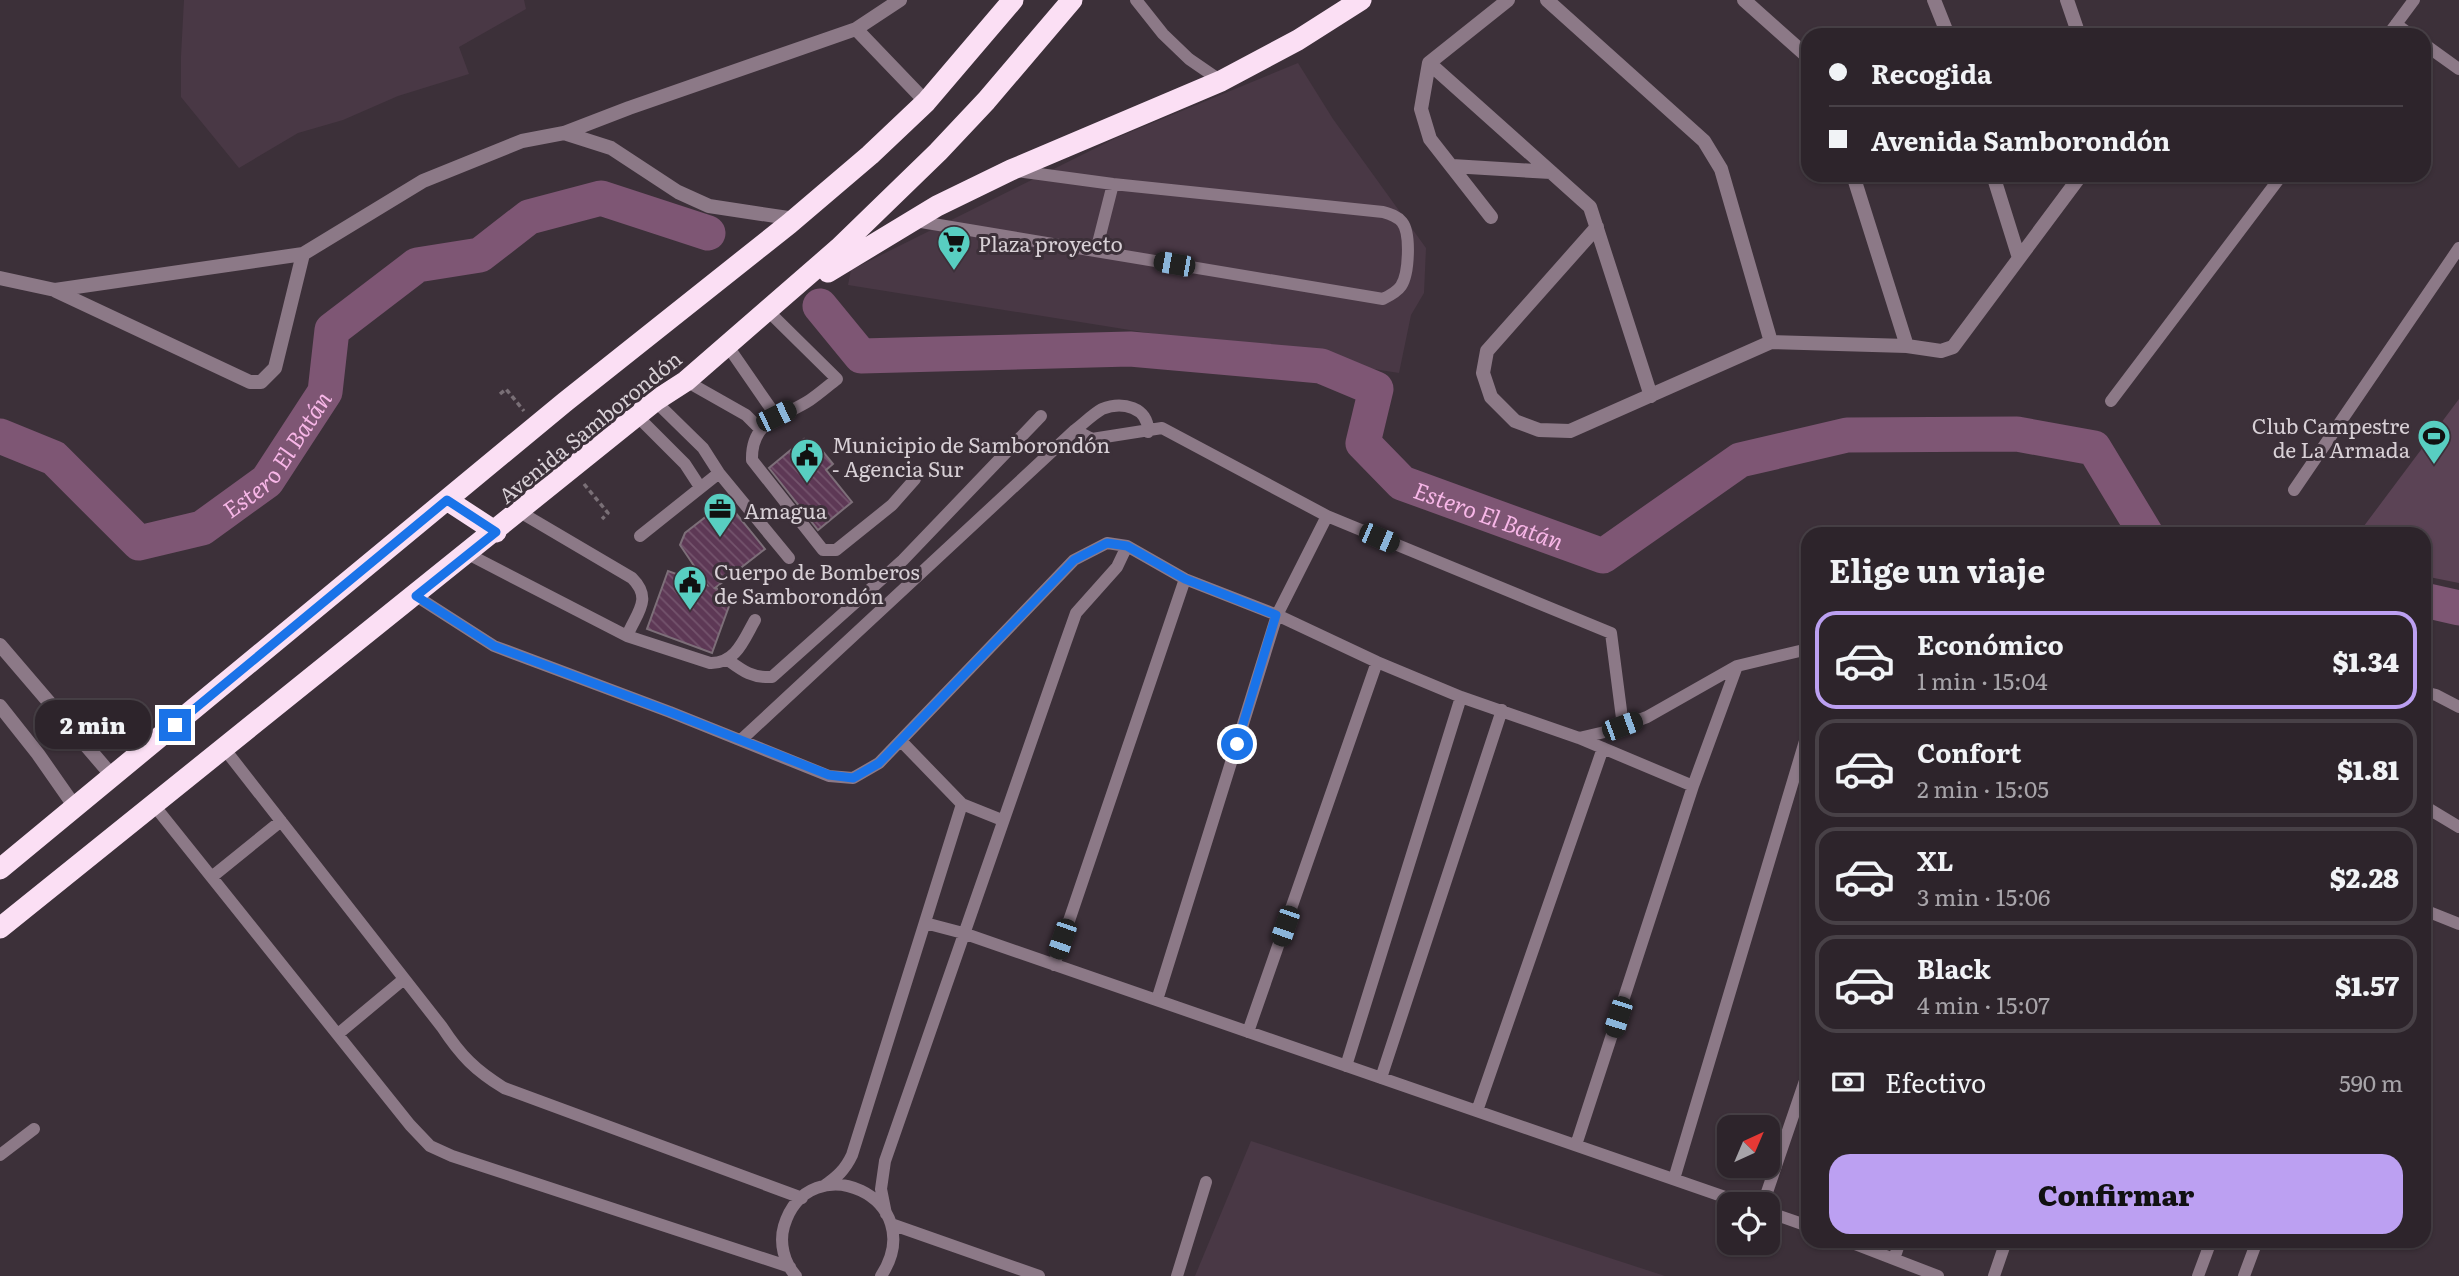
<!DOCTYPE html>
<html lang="es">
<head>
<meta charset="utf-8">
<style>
  :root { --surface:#2d242b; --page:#393037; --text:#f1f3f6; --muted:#a7a4a9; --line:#484147; --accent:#bca0f2 }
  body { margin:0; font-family:Literata,serif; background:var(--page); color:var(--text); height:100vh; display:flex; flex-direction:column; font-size:26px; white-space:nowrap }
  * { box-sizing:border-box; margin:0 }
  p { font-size:23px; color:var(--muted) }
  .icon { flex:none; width:38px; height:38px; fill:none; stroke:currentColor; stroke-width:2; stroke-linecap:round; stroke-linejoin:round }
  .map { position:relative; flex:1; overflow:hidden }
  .panel { position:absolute; left:1801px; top:527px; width:630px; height:721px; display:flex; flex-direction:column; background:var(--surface); border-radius:21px; box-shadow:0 2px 5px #0004,0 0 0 2px var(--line) }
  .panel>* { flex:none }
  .banner { position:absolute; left:1801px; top:28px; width:630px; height:154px; border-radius:21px; box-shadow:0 2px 5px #0004,0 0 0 2px var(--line); display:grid; align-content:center; height:154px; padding:0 28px; background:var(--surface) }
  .needle { width:46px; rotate:44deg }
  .fabs { position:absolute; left:1717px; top:1115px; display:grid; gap:14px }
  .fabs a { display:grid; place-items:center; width:63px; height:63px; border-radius:14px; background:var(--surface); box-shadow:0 2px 5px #0004,0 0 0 2px var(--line); font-size:35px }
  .end { position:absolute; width:32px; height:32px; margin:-16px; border:9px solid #1a73e8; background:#fff; box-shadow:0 0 0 4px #fff }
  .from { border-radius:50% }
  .bubble { position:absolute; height:49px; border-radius:21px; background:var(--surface); box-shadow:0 2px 5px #0004,0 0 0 2px var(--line); font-size:23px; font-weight:800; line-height:49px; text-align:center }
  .car { position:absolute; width:21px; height:42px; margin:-21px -10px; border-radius:9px; box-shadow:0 0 5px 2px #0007; background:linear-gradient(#222 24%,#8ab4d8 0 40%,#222 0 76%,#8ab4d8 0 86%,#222 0) }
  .banner b { display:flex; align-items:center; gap:24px; height:66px; font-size:26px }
  .banner b+b { border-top:2px solid var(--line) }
  .banner i { width:18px; height:18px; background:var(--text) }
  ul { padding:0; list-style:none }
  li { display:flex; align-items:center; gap:21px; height:98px; margin:0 14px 10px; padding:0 14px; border:4px solid var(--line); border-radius:21px }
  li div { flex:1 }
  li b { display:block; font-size:26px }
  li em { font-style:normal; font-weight:800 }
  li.active { border-color:var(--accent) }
  li>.icon { width:63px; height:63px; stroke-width:1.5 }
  h2 { padding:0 28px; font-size:32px; line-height:84px }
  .pay { display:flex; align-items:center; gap:18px; height:77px; padding:0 28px; font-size:26px }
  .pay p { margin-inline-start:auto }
  .primary-button { display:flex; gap:14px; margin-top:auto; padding:14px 28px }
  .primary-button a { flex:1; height:80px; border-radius:21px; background:var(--accent); color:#111; font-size:28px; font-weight:800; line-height:80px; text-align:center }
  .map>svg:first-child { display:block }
  .built { fill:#493845 }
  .park { fill:#5b4355 }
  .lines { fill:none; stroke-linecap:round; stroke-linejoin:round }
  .river { stroke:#7e5674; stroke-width:35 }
  .building { fill:url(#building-back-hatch); stroke:#7d6f79; stroke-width:2 }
  .path { stroke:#796f76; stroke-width:3.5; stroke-dasharray:5 3.5; stroke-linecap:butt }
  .lane { stroke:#8c7987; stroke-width:12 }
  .street { stroke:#8c7987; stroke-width:14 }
  .highway { stroke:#fbdff4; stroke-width:21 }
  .route { stroke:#1a73e8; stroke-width:9 }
  .labels { text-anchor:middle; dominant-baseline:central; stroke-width:6; stroke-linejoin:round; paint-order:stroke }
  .poi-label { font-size:21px; fill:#d8d0d6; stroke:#3c3039; text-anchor:start }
  .street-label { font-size:21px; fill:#d8d0d6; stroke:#3c3039 }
  .water-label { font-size:23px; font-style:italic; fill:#f7b6e7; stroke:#3c3039 }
</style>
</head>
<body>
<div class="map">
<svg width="2459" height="1276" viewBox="0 0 2459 1276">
  <defs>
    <pattern id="building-back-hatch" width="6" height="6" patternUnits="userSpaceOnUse" patternTransform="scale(1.75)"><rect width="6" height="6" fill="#5d3855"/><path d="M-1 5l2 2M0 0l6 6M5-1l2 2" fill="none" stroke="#74546d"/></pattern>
  </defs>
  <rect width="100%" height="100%" fill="#3c3039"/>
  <path class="built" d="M184,0H524L526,9L459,47L469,74L398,96L343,120L298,133L239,168L181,97V56Z
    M1298,63L1333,119L1426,248L1424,293L1411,315L1399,373L848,285L851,270L1116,138Z
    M1251,1141L1665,1276H1195Z"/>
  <path class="park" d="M2459,399V583L2424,576V534H2358Z"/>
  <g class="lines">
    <g class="river">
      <path id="s1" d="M820,306L861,356L1130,349L1321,366L1376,389L1363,443L1402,483L1603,556L1740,460L1847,435L2017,434L2094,448L2146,534"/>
      <path id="s2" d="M0,436L54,458L139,543L202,528L267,481L325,392L332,330L417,265L480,255L529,217L601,198L708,233"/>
      <path d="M2424,600L2459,608"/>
    </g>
  </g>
  <path class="building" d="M804,439L809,446L815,442L833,464L826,470L852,502L818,530L769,468Z
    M726,501L765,549L715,588L733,595L712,653L647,629L668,571L707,585L680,545L685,533Z"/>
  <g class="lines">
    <path class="path" d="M500,394L506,389L524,411
      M584,484L608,513L602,519"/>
    <path class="lane" d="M1136,0L1163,34L1189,59L1221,81
      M2396,24L2411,35
      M2388,35L2414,0
      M2424,44L2459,69
      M915,221L1383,299C1389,296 1397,292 1401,286C1409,274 1411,233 1402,222C1397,216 1390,214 1383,212L1113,184L1017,171
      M1096,251L1113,184
      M767,310L837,379C828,386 819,394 810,400C783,418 751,419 752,460L823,550H836L892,505L915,479
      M727,345L776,416
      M686,381L746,415L760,429
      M655,401L703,448L719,473L789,558
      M2111,401L2282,175
      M637,416L685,464L700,487
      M1075,430C1083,424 1093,414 1102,409C1122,401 1149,407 1148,432
      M2294,490L2459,248
      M520,512L632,578C653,599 637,612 627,636
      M640,536L719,473
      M468,554L627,636L710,663C736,664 744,639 755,620
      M416,596L494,646L670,712L829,776L853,778L879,763L1074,560L1107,543L1127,546L1185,579L1277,615L1377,662L1461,697L1579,738L1693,786
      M728,660C743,671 752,678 772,677L903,560L1041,416
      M2424,692L2436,695L2459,707
      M1579,738L1609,731L1647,717L1737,666L1808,649
      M741,740L1075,430L1092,439L1162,428L1327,516L1611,633L1623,726
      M901,741L962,804L1002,820
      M223,747L442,1027C461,1056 475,1070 504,1088L802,1198
      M153,804L410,1125L430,1146L452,1156L790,1267
      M2424,806L2459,827
      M213,876L281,821
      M2424,910L2459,924
      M925,923L963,933L1745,1204
      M1054,965L1185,579
      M1157,1000L1277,615L1327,516
      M1248,1032L1377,662
      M338,1034L404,979
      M1346,1066L1461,697
      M1381,1078L1502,710
      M1477,1111L1603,748
      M1576,1145L1693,786L1737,666
      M0,1155L34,1129
      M1674,1179L1808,731
      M824,1186C837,1177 845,1170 852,1155L962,804
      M1763,1204L1808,1072
      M1768,1212L1808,1226
      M886,1214L881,1189L885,1161L1065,644L1076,613L1117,567L1127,546
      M891,1224L1039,1276
      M1847,1241L1938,1276
      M1894,1259L1900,1241
      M796,1276C784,1263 779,1243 784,1226C809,1143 932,1198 881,1276
      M1177,1276L1206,1182
      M1994,1276L2006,1241
      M2198,1276L2211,1241
      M2244,1276L2257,1241"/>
    <path class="street" d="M1547,0L1704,141L1721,169L1771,342
      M1744,0L1808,57
      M1934,0L1948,35
      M2067,0L2079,35
      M856,29L926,102
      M1429,63L1590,207L1651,396
      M564,133L611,148L678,192L709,206L795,219
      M1452,166L1551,172
      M1853,175L1907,346
      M1993,175L2019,258
      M1491,217L1430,139L1421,109L1429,63L1508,0
      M1597,227L1487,351L1483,373L1491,397L1515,421L1539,430L1570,431L1771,342L1907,346L1941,351L1953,347L2081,175
      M0,278L55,290L303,254L423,181L522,141L564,133L629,108L856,29L900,0
      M56,291L250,382H261L275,368L303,254
      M0,645L113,777
      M0,706L38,754L75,807"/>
    <path class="highway" d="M828,272L937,206L1011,170L1221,81L1298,40L1361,0
      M447,500L496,532
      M0,869L565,402L789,224L870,155L926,102L1013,0
      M0,928L655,401L686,381L839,248L938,152L986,101L1072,0"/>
  </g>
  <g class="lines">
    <path class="route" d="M175,725L447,500L496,532L416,596L494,646L670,712L829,775L853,778L879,763L1074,560L1107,543L1127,546L1185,579L1276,615L1237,744"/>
  </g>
  <defs>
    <symbol id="supermarket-pin" viewBox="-11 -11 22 30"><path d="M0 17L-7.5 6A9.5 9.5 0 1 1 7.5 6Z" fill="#58cec1" stroke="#3c3039"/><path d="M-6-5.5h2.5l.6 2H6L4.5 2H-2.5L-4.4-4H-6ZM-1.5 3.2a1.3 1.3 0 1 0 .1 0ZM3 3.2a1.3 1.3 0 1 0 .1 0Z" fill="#111"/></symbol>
    <symbol id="stadium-pin" viewBox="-11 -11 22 30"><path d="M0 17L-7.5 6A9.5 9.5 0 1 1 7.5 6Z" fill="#58cec1" stroke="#3c3039"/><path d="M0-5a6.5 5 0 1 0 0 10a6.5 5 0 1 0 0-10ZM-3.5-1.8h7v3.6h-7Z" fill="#111"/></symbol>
    <symbol id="civic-pin" viewBox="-11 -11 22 30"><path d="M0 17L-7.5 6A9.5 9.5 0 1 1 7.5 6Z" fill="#58cec1" stroke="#3c3039"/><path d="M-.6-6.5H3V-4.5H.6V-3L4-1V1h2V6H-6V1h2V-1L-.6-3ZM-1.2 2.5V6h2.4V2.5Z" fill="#111"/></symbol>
    <symbol id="office-pin" viewBox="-11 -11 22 30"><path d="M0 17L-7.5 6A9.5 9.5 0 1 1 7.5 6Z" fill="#58cec1" stroke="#3c3039"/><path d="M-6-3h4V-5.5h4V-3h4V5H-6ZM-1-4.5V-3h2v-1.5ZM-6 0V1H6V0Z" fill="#111"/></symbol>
  </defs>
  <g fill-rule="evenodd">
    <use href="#supermarket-pin" x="935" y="223" width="38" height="52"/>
    <use href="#stadium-pin" x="2415" y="417" width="38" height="52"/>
    <use href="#civic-pin" x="788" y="436" width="38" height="52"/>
    <use href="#office-pin" x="701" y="490" width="38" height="52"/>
    <use href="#civic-pin" x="671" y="563" width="38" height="52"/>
  </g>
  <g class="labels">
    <g class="poi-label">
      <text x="978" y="242">Plaza proyecto</text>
      <text x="2410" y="424" text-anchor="end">Club Campestre<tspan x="2410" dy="24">de La Armada</tspan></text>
      <text x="832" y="443">Municipio de Samborondón<tspan x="832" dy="24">- Agencia Sur</tspan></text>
      <text x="744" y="509">Amagua</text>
      <text x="714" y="570">Cuerpo de Bomberos<tspan x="714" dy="24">de Samborondón</tspan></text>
    </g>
    <g class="street-label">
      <text transform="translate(589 426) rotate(-39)">Avenida Samborondón</text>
    </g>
    <g class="water-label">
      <text stroke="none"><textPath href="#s2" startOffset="350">Estero El Batán</textPath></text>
      <text stroke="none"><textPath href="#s1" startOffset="789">Estero El Batán</textPath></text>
    </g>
  </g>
</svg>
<div class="fabs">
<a><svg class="needle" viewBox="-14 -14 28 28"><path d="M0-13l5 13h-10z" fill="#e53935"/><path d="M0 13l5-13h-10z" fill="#a7a4a9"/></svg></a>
<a><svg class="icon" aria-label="locate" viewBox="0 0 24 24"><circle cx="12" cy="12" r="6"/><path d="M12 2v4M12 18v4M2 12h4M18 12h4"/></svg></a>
</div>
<i class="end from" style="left:1237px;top:744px"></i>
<i class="end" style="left:175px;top:725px"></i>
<div class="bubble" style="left:35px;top:700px;width:116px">2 min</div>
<i class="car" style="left:1174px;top:264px;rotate:280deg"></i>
<i class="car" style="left:776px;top:416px;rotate:64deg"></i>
<i class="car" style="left:1379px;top:538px;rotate:113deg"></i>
<i class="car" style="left:1622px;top:726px;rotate:70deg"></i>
<i class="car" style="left:1285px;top:926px;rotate:199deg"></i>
<i class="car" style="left:1062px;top:939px;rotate:199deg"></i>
<i class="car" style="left:1618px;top:1017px;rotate:198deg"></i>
<div class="banner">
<b><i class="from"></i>Recogida</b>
<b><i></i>Avenida Samborondón</b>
</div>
<section class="panel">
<h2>Elige un viaje</h2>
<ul>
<li class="active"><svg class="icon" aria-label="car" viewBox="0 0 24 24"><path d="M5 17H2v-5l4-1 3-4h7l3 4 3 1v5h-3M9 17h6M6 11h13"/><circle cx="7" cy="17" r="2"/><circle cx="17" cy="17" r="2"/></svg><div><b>Económico</b><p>1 min · 15:04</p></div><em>$1.34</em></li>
<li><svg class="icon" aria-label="car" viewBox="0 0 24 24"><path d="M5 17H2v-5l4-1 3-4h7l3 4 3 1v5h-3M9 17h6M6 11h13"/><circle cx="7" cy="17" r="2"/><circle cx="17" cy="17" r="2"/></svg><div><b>Confort</b><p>2 min · 15:05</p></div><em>$1.81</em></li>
<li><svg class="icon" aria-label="car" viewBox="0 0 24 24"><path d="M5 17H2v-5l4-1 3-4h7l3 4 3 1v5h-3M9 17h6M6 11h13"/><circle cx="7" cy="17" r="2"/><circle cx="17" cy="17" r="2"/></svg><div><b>XL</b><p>3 min · 15:06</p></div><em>$2.28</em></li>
<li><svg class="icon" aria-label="car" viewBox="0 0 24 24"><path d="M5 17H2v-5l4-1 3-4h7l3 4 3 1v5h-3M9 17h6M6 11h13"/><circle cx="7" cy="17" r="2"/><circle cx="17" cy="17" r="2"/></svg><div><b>Black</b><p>4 min · 15:07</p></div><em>$1.57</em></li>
</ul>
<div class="pay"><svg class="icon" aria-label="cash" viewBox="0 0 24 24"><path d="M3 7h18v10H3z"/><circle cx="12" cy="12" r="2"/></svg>Efectivo<p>590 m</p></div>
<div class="primary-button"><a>Confirmar</a></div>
</section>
</div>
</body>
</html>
